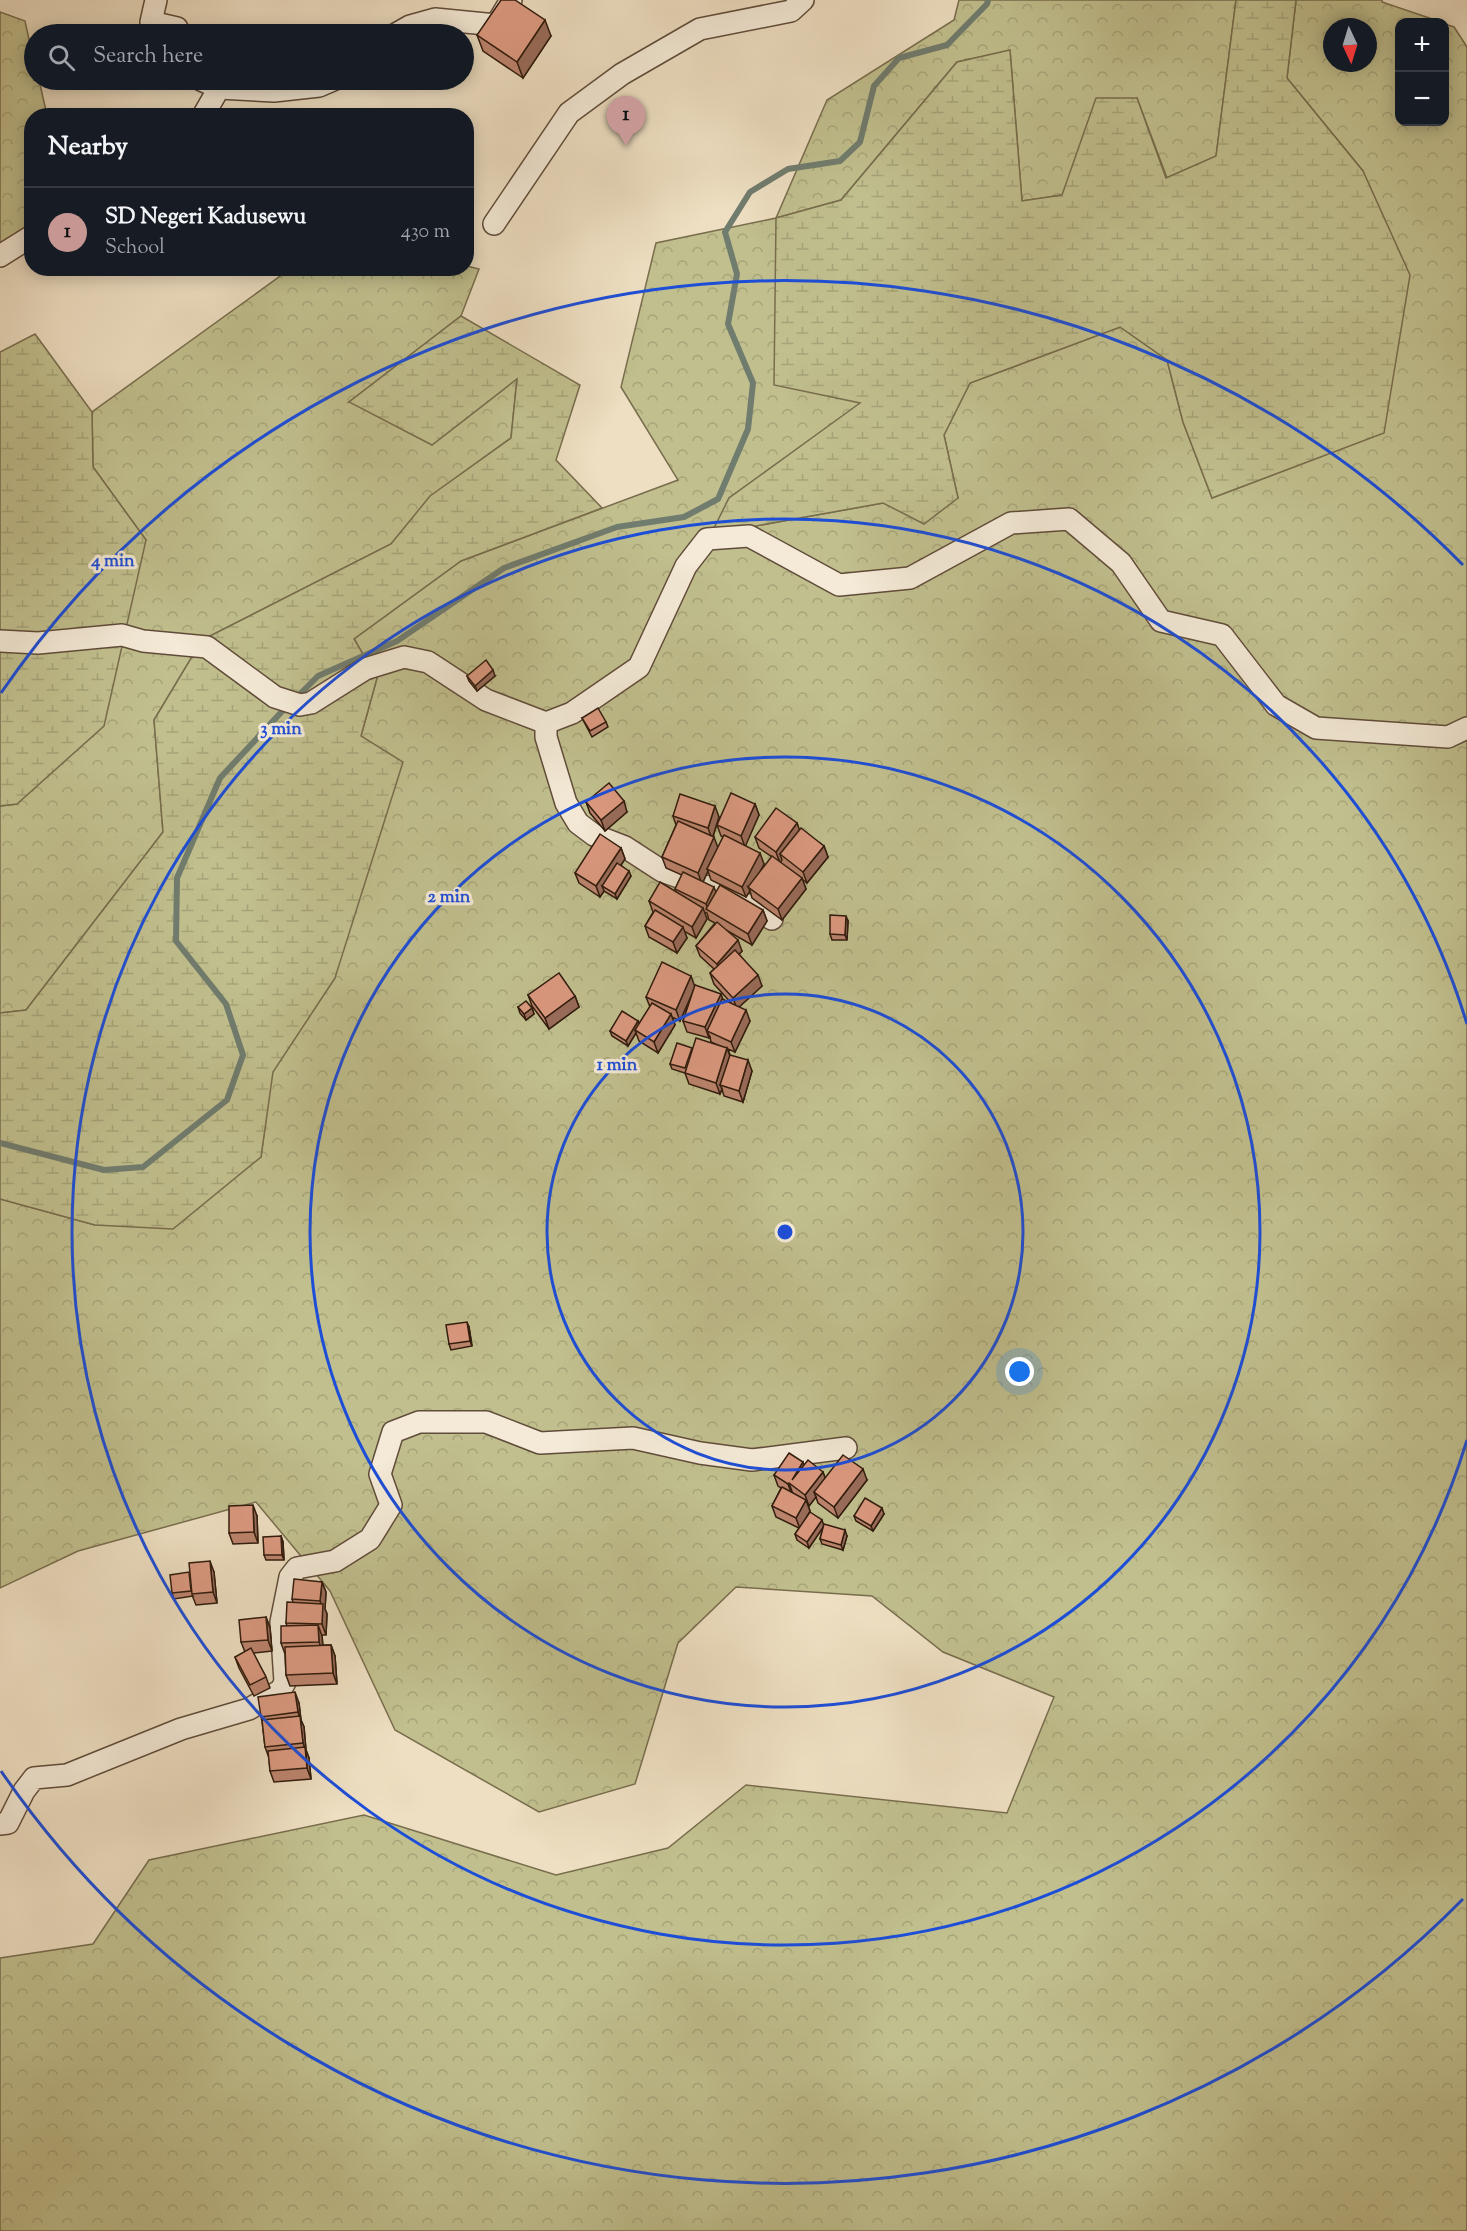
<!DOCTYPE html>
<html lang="en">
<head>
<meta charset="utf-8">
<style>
  body { margin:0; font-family:"Sorts Mill Goudy",serif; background:#20242c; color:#f1f3f6 }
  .controls { position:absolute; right:18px; top:18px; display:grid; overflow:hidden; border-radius:12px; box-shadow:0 3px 15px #0003 }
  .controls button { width:54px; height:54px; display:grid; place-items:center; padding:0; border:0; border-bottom:2px solid #363941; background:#171b24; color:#f1f3f6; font:30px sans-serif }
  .compass { position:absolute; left:1323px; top:18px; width:54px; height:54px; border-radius:50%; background:#171b24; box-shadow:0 3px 15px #0003; rotate:176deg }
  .you { position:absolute; left:1020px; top:1372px; width:21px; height:21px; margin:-15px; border:4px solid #fff; border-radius:50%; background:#1a73e8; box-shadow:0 0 0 9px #1a73e833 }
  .badge { display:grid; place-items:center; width:39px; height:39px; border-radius:50%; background:#c59692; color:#111; font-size:20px; font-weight:700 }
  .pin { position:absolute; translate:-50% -50px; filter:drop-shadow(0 2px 3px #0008) }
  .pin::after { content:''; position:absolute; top:32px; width:21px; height:18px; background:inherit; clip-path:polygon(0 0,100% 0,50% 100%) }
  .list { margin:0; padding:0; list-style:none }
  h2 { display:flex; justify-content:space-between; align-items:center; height:78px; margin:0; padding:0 24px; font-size:26px }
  h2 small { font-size:20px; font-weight:400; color:#9ea1a6 }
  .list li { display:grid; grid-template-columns:39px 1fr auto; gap:18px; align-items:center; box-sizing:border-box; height:90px; padding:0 24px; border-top:2px solid #363941 }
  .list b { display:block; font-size:22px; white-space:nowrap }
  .list p { margin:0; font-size:20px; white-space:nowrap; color:#9ea1a6 }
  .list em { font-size:20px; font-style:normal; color:#9ea1a6 }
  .icon { flex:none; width:33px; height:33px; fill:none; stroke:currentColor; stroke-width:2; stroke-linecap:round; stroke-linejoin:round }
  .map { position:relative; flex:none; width:1467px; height:2231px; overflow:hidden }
  .search { position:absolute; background:#171b24; box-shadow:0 3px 15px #0003; left:24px; top:24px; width:450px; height:66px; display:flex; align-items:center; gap:15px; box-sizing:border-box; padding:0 21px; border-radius:33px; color:#9ea1a6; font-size:22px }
  .panel { position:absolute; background:#171b24; box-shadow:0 3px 15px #0003; left:24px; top:108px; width:450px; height:168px; border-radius:24px }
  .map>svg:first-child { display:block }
</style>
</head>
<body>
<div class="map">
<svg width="1467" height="2231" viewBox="0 0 1467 2231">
  <defs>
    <pattern id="forest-crowns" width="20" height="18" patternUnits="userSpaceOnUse" patternTransform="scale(1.5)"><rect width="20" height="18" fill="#c1bf8e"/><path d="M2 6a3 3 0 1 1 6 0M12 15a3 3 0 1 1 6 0" fill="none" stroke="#a6a479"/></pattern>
    <pattern id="wetland-marsh" width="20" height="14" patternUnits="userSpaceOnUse" patternTransform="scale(1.5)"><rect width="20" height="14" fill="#c1bf8e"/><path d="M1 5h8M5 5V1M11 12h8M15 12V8" fill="none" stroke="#a6a479"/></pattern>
  </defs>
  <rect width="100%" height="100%" fill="#eedfc2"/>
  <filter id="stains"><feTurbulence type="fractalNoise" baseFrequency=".00333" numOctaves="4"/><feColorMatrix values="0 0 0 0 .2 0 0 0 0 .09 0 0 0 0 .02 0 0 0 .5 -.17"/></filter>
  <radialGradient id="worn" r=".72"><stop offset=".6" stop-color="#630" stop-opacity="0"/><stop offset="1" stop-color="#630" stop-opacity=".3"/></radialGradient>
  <g fill="url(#forest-crowns)" stroke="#786d4d" stroke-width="1.5" fill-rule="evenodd">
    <path d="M 959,0 L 1236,0 L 1216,157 L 1167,178 L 1137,98 L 1062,195 L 1022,201 L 1010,51 L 957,62 L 841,200 L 776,218 L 861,403 L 729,498 L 712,534 L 883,503 L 958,498 L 944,435 L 970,383 L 1120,327 L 1167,360 L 1183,422 L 1212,498 L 1384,432 L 1363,171 L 1287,78 L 1296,0 L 1382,0 L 1382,2 L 1441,22 L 1400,22 L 1400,122 L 1444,122 L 1445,24 L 1454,27 L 1467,47 L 1467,2231 L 0,2231 L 0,1958 L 93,1944 L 149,1860 L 364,1815 L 556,1875 L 668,1848 L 746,1785 L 1007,1813 L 1054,1697 L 943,1652 L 872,1596 L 736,1587 L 678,1643 L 635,1784 L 539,1812 L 395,1730 L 330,1591 L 256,1502 L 78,1551 L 0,1588 L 0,1199 L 95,1225 L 261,1157 L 272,1072 L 335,978 L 361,736 L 377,678 L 354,639 L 461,561 L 678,480 L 621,387 L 656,243 L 776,218 L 827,100 L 954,20 ZM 1332,27 L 1368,27 L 1368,63 L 1332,63 Z"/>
    <path d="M 0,12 L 25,21 L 34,62 L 34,80 L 39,80 L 47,115 L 32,116 L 31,228 L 0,251 Z"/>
    <path d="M 467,266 L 479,269 L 461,316 L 349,402 L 517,378 L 511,438 L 431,496 L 391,544 L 202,640 L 154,720 L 163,832 L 26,1010 L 0,1013 L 0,806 L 17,804 L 146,540 L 93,467 L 92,412 L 290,269 L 466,268 Z"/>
  </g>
  <g fill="url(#wetland-marsh)" stroke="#786d4d" stroke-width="1.5">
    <path d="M 1236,0 L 1296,0 L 1287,78 L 1363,171 L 1410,275 L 1384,433 L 1212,498 L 1183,422 L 1167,360 L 1120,327 L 970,383 L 944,435 L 958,498 L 924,524 L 883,503 L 711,534 L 729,498 L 860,403 L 774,385 L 776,218 L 841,200 L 957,62 L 1010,50 L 1022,201 L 1062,195 L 1096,98 L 1137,98 L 1166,178 L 1216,156 Z"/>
    <path d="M 461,316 L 580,385 L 556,460 L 602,508 L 461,561 L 354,639 L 377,678 L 361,736 L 403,762 L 335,978 L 273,1072 L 261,1157 L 173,1229 L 95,1225 L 0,1199 L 0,1013 L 26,1010 L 163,832 L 154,720 L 202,640 L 391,544 L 430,496 L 511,438 L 517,379 L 432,445 L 349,402 Z"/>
    <path d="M 35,334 L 92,412 L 93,467 L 146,540 L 104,726 L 17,804 L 0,806 L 0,352 Z"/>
  </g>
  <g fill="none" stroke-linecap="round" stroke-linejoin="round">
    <g stroke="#707c6e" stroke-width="6">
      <path d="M 296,698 L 318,676 L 397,641 L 504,568 L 617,527 L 684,517 L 718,499 L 748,429 L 753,383 L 728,324 L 737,274 L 725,232 L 750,192 L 788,169 L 840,161 L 860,142 L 874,86 L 899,58 L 947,45 L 987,4 L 988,0"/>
      <path d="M 0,1143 L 104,1170 L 143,1167 L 227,1100 L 243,1055 L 226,1004 L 176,941 L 177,878 L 220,778 L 288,705"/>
    </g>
    <g stroke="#604c3a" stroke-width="24">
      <g id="minor">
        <path d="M 156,0 L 151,22 L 177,28 L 176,34"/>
        <path d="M 396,34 L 410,26 L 435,19 L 496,25 L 511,0"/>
        <path d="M 201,80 L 219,88 L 274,91 L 319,86 L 333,80"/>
        <path d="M 203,116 L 219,88"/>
        <path d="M 494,224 L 569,113 L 622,74 L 700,29 L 791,11 L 803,0"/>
        <path d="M 0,256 L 32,236"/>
        <path d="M 0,641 L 38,643 L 122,635 L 143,641 L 207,647 L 275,697 L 300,705 L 311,703 L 365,669 L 404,657 L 428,662 L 486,700 L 546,723 L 546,737 L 566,803 L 578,823 L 594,835 L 625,847 L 662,871 L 727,894 L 772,919"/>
        <path d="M 546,723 L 572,713 L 639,667 L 686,566 L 707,539 L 749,536 L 839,585 L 910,578 L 1011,523 L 1069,519 L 1121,563 L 1161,621 L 1222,635 L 1276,705 L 1316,728 L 1448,737 L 1467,728"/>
        <path d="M 0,1824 L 8,1823 L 24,1791 L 34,1778 L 67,1775 L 181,1729 L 249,1709 L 281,1690 L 285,1682 L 281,1622 L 290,1577 L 297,1568 L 335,1561 L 370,1539 L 391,1505 L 380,1474 L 393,1432 L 419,1422 L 486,1422 L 540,1443 L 633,1438 L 700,1453 L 752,1460 L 846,1448"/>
      </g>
    </g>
    <use href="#minor" stroke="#f4ead7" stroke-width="21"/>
  </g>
  <g fill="#bc846e" stroke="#301b0c" stroke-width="1.5">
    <path d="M 477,35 L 551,36 L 523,78 L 483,51 Z"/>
    <path d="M 467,676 L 495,676 L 477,691 L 469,681 Z"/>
    <path d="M 582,718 L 606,722 L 608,727 L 592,737 Z"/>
    <path d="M 586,802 L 627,812 L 605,831 L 590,813 Z"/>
    <path d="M 755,804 L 759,815 L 745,845 L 764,864 L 758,875 L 772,857 L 759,848 L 755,837 L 797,823 L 799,830 L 824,846 L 828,857 L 807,883 L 802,879 L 806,889 L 782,920 L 752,898 L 750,891 L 746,897 L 711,880 L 708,871 L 703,882 L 716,893 L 763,910 L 767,921 L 752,945 L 726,930 L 742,951 L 739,954 L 762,986 L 739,1007 L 750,1021 L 735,1052 L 728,1049 L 730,1055 L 752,1071 L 743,1102 L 724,1096 L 722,1089 L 720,1094 L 689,1084 L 685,1073 L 672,1069 L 670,1064 L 692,1049 L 720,1046 L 711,1042 L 710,1037 L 709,1038 L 687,1032 L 683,1021 L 692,994 L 680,1021 L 672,1017 L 675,1025 L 658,1053 L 639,1041 L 636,1033 L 628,1046 L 612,1036 L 610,1031 L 638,1021 L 639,1024 L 650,1007 L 646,997 L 695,985 L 732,1004 L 714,984 L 710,973 L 714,969 L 700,956 L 696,946 L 715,923 L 709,920 L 707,913 L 704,912 L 707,919 L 696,938 L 684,931 L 687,938 L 677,953 L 649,937 L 645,926 L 653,912 L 649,901 L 676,892 L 675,889 L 682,875 L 666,868 L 662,857 L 676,825 L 673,816 L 719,817 L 713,837 L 718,848 L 723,837 L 721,836 L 717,825 Z"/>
    <path d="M 621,848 L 625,859 L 621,865 L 631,876 L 617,899 L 604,891 L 600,897 L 579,883 L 575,873 Z"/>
    <path d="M 848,921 L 847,940 L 832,940 L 830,934 Z"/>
    <path d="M 528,995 L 575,996 L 579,1007 L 549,1029 L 532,1006 Z"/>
    <path d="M 518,1007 L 532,1008 L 534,1014 L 526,1020 L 520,1013 Z"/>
    <path d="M 469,1327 L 472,1346 L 451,1350 L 449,1344 Z"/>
    <path d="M 804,1465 L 823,1472 L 825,1478 L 867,1480 L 838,1518 L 818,1503 L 816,1497 L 809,1506 L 808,1506 L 810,1511 L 805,1519 L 824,1525 L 847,1536 L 843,1550 L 822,1544 L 820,1539 L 823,1527 L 809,1548 L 797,1540 L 795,1534 L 799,1528 L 776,1517 L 772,1506 L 781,1488 L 778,1486 L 774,1475 Z"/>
    <path d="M 884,1514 L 873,1531 L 856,1521 L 854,1516 Z"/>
    <path d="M 257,1516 L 258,1543 L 233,1544 L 229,1533 Z"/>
    <path d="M 281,1536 L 283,1542 L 284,1560 L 266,1560 L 264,1555 Z"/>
    <path d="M 214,1572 L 217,1603 L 196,1605 L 192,1595 L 193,1596 L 174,1599 L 172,1593 L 190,1577 Z"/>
    <path d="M 322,1582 L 326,1592 L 325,1609 L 327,1614 L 326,1635 L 322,1635 L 323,1645 L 331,1645 L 335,1656 L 337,1684 L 290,1686 L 286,1675 L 285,1654 L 281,1643 L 287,1626 L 286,1623 L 293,1602 L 292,1599 Z"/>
    <path d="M 266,1617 L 270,1628 L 272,1651 L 253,1653 L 266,1677 L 270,1688 L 254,1696 L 239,1668 L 235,1657 L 245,1652 L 241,1642 Z"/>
    <path d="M 299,1703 L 301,1720 L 304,1727 L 306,1750 L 309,1758 L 311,1779 L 274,1782 L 270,1771 L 269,1758 L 265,1747 L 262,1721 L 261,1717 Z"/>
  </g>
  <g fill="#996b5a" stroke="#301b0c" stroke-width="1.5">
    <path d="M 545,20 L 551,36 L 523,78 L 517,62 Z"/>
    <path d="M 493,670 L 495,676 L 477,691 L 475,686 Z"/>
    <path d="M 624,801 L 627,812 L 605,831 L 601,820 Z"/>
    <path d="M 755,804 L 759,815 L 745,847 L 741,836 Z"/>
    <path d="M 715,806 L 719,817 L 712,839 L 708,828 Z"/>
    <path d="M 797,823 L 801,834 L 780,854 L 782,860 L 780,863 L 776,852 Z"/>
    <path d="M 714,837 L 718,848 L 707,869 L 708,871 L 702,884 L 698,873 Z"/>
    <path d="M 824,846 L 828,857 L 807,883 L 803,872 Z"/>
    <path d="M 621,848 L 625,859 L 606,888 L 602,886 L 604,891 L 600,897 L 596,886 Z"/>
    <path d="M 760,853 L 764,864 L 751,889 L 748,887 L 750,891 L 746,897 L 742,887 Z"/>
    <path d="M 629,871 L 631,876 L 617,899 L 615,894 Z"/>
    <path d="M 802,878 L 806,889 L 782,920 L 778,909 Z"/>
    <path d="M 714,887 L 718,898 L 708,910 L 706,904 Z"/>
    <path d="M 703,908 L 707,919 L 696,938 L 692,927 Z"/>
    <path d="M 763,910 L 767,921 L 752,945 L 748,934 Z"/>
    <path d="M 846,916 L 848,921 L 847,940 L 845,935 Z"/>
    <path d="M 683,927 L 687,938 L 677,953 L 673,942 Z"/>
    <path d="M 738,940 L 742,951 L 721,975 L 717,964 Z"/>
    <path d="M 758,975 L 762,986 L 737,1009 L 733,998 Z"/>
    <path d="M 691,976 L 695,987 L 680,1021 L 676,1010 Z"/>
    <path d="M 721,994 L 725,1005 L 707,1031 L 710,1037 L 709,1038 L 705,1027 Z"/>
    <path d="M 575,996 L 579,1007 L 549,1029 L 545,1018 Z"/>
    <path d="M 532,1008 L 534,1014 L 526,1020 L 524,1014 Z"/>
    <path d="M 746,1010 L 750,1021 L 735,1052 L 731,1042 Z"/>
    <path d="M 671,1014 L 675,1025 L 658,1053 L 654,1042 Z"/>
    <path d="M 638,1021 L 640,1026 L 635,1030 L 636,1033 L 628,1046 L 626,1041 Z"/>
    <path d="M 727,1048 L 731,1059 L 720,1085 L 722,1089 L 720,1094 L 716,1083 Z"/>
    <path d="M 748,1060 L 752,1071 L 743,1102 L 739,1091 Z"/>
    <path d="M 467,1322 L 469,1327 L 472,1346 L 470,1341 Z"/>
    <path d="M 803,1462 L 807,1473 L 792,1480 Z"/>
    <path d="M 863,1469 L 867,1480 L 838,1518 L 834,1507 Z"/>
    <path d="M 823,1472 L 827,1483 L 814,1492 L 816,1497 L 809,1506 L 805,1495 Z"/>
    <path d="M 789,1483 L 793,1494 L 792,1495 L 788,1484 Z"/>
    <path d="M 806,1500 L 810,1511 L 800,1529 L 796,1518 Z"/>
    <path d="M 253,1505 L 257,1516 L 258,1543 L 254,1532 Z"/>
    <path d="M 882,1508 L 884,1514 L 873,1531 L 871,1526 Z"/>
    <path d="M 822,1520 L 824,1526 L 809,1548 L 807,1542 Z"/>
    <path d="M 845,1530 L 847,1536 L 843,1550 L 841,1545 Z"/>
    <path d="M 281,1536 L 283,1542 L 284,1560 L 282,1555 Z"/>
    <path d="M 210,1561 L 214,1572 L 217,1603 L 213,1592 Z"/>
    <path d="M 322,1582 L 326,1592 L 325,1609 L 327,1614 L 326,1635 L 322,1624 L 322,1607 L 320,1601 Z"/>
    <path d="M 266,1617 L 270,1628 L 272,1651 L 268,1640 Z"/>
    <path d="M 318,1625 L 322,1636 L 323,1653 L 319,1642 Z"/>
    <path d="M 331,1645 L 335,1656 L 337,1684 L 333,1673 Z"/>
    <path d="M 295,1692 L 299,1703 L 301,1720 L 304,1727 L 306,1750 L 309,1758 L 311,1779 L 307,1768 L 306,1752 L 303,1743 L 300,1719 L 298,1712 Z"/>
  </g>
  <g fill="#db9980" stroke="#301b0c" stroke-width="1.5">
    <path d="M 501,0 L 515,0 L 545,20 L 517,62 L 477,35 Z"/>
    <path d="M 486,660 L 493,670 L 475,686 L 467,676 Z"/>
    <path d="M 598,708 L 606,722 L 590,731 L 582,718 Z"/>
    <path d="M 609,783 L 624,801 L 601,820 L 586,802 Z"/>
    <path d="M 731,793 L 755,804 L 741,836 L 717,825 Z"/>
    <path d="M 680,794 L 715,806 L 708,828 L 673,816 Z"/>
    <path d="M 776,808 L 797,823 L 776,852 L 755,837 Z"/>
    <path d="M 678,821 L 714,837 L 698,873 L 662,857 Z"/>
    <path d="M 801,828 L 824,846 L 803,872 L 780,854 Z"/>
    <path d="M 600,834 L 621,848 L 596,886 L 575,873 Z"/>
    <path d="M 724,835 L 760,853 L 742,887 L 707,869 Z"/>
    <path d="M 772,856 L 802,878 L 778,909 L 748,887 Z"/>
    <path d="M 617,863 L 629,871 L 615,894 L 602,886 Z"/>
    <path d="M 683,872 L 714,887 L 706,904 L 675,889 Z"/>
    <path d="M 660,882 L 703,908 L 692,927 L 649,901 Z"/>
    <path d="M 720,885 L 763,910 L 748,934 L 706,909 Z"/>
    <path d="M 655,910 L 683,927 L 673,942 L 645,926 Z"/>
    <path d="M 830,915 L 846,916 L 845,935 L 830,934 Z"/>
    <path d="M 717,922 L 738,940 L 717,964 L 696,946 Z"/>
    <path d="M 735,950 L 758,975 L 733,998 L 710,973 Z"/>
    <path d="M 662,962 L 691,976 L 676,1010 L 646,997 Z"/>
    <path d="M 559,973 L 575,996 L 545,1018 L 528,995 Z"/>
    <path d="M 695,985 L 721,994 L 705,1027 L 683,1021 Z"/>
    <path d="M 722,999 L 746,1010 L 731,1042 L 707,1031 Z"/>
    <path d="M 526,1001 L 532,1008 L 524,1014 L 518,1007 Z"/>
    <path d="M 652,1003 L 671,1014 L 654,1042 L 635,1030 Z"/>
    <path d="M 622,1011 L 638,1021 L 626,1041 L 610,1031 Z"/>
    <path d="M 696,1038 L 727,1048 L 716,1083 L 685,1073 Z"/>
    <path d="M 677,1043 L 692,1048 L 685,1068 L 670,1064 Z"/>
    <path d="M 730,1055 L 748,1060 L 739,1091 L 720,1085 Z"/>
    <path d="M 467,1322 L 470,1341 L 449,1344 L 446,1325 Z"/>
    <path d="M 789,1453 L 803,1462 L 792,1480 L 808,1460 L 823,1472 L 805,1495 L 789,1483 L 788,1484 L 774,1475 Z"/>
    <path d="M 843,1455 L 863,1469 L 834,1507 L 814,1492 Z"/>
    <path d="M 782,1487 L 806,1500 L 796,1518 L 772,1506 Z"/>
    <path d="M 865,1498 L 882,1508 L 871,1526 L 854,1516 Z"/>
    <path d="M 253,1505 L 254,1532 L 229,1533 L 229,1506 Z"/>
    <path d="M 810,1512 L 822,1520 L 807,1542 L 795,1534 Z"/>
    <path d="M 824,1524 L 845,1530 L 841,1545 L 820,1539 Z"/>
    <path d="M 281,1536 L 282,1555 L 264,1555 L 263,1537 Z"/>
    <path d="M 210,1561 L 213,1592 L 192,1594 L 189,1563 Z"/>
    <path d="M 189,1572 L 191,1591 L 172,1593 L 170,1575 Z"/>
    <path d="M 294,1579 L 322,1582 L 320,1601 L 292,1599 Z"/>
    <path d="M 287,1602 L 323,1604 L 322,1624 L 286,1623 Z"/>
    <path d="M 266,1617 L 268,1640 L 241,1642 L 239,1620 Z"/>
    <path d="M 318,1625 L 319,1642 L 281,1643 L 281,1626 Z"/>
    <path d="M 331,1645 L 333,1673 L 286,1675 L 285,1647 Z"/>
    <path d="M 251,1648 L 266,1677 L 250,1685 L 235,1657 Z"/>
    <path d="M 295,1692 L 298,1712 L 261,1717 L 258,1697 Z"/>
    <path d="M 300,1716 L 303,1743 L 265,1747 L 262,1720 Z"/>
    <path d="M 305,1747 L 307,1768 L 270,1771 L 268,1751 Z"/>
  </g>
  <g fill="none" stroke="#1d4ed8" stroke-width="3">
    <circle cx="785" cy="1232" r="238"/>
    <circle cx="785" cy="1232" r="475"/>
    <path d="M1467 1440A713 713 0 1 1 1467 1024"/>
    <path d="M1463 1899A951 951 0 0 1 1 1771M1 693A951 951 0 0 1 1463 565"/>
  </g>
  <circle cx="785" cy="1232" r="9" fill="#1d4ed8" stroke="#f4ead7" stroke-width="3"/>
  <g font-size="18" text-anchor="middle" font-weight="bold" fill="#1d4ed8" stroke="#f4ead7" stroke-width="6" stroke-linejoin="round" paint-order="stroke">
    <text x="113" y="566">4 min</text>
    <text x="281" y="734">3 min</text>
    <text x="449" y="902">2 min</text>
    <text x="617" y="1070">1 min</text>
  </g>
  <rect width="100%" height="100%" filter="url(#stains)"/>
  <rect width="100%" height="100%" fill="url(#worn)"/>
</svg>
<div class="controls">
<button>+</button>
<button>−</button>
</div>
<svg class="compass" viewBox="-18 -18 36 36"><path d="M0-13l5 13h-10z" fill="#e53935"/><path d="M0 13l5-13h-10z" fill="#9ea1a6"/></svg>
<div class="you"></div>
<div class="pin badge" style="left:626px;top:146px">1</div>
<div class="search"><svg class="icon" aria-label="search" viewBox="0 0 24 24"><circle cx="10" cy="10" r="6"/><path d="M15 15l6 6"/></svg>Search here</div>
<section class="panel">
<h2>Nearby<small></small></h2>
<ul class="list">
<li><span class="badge">1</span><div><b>SD Negeri Kadusewu</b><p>School</p></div><em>430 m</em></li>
</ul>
</section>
</div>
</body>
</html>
